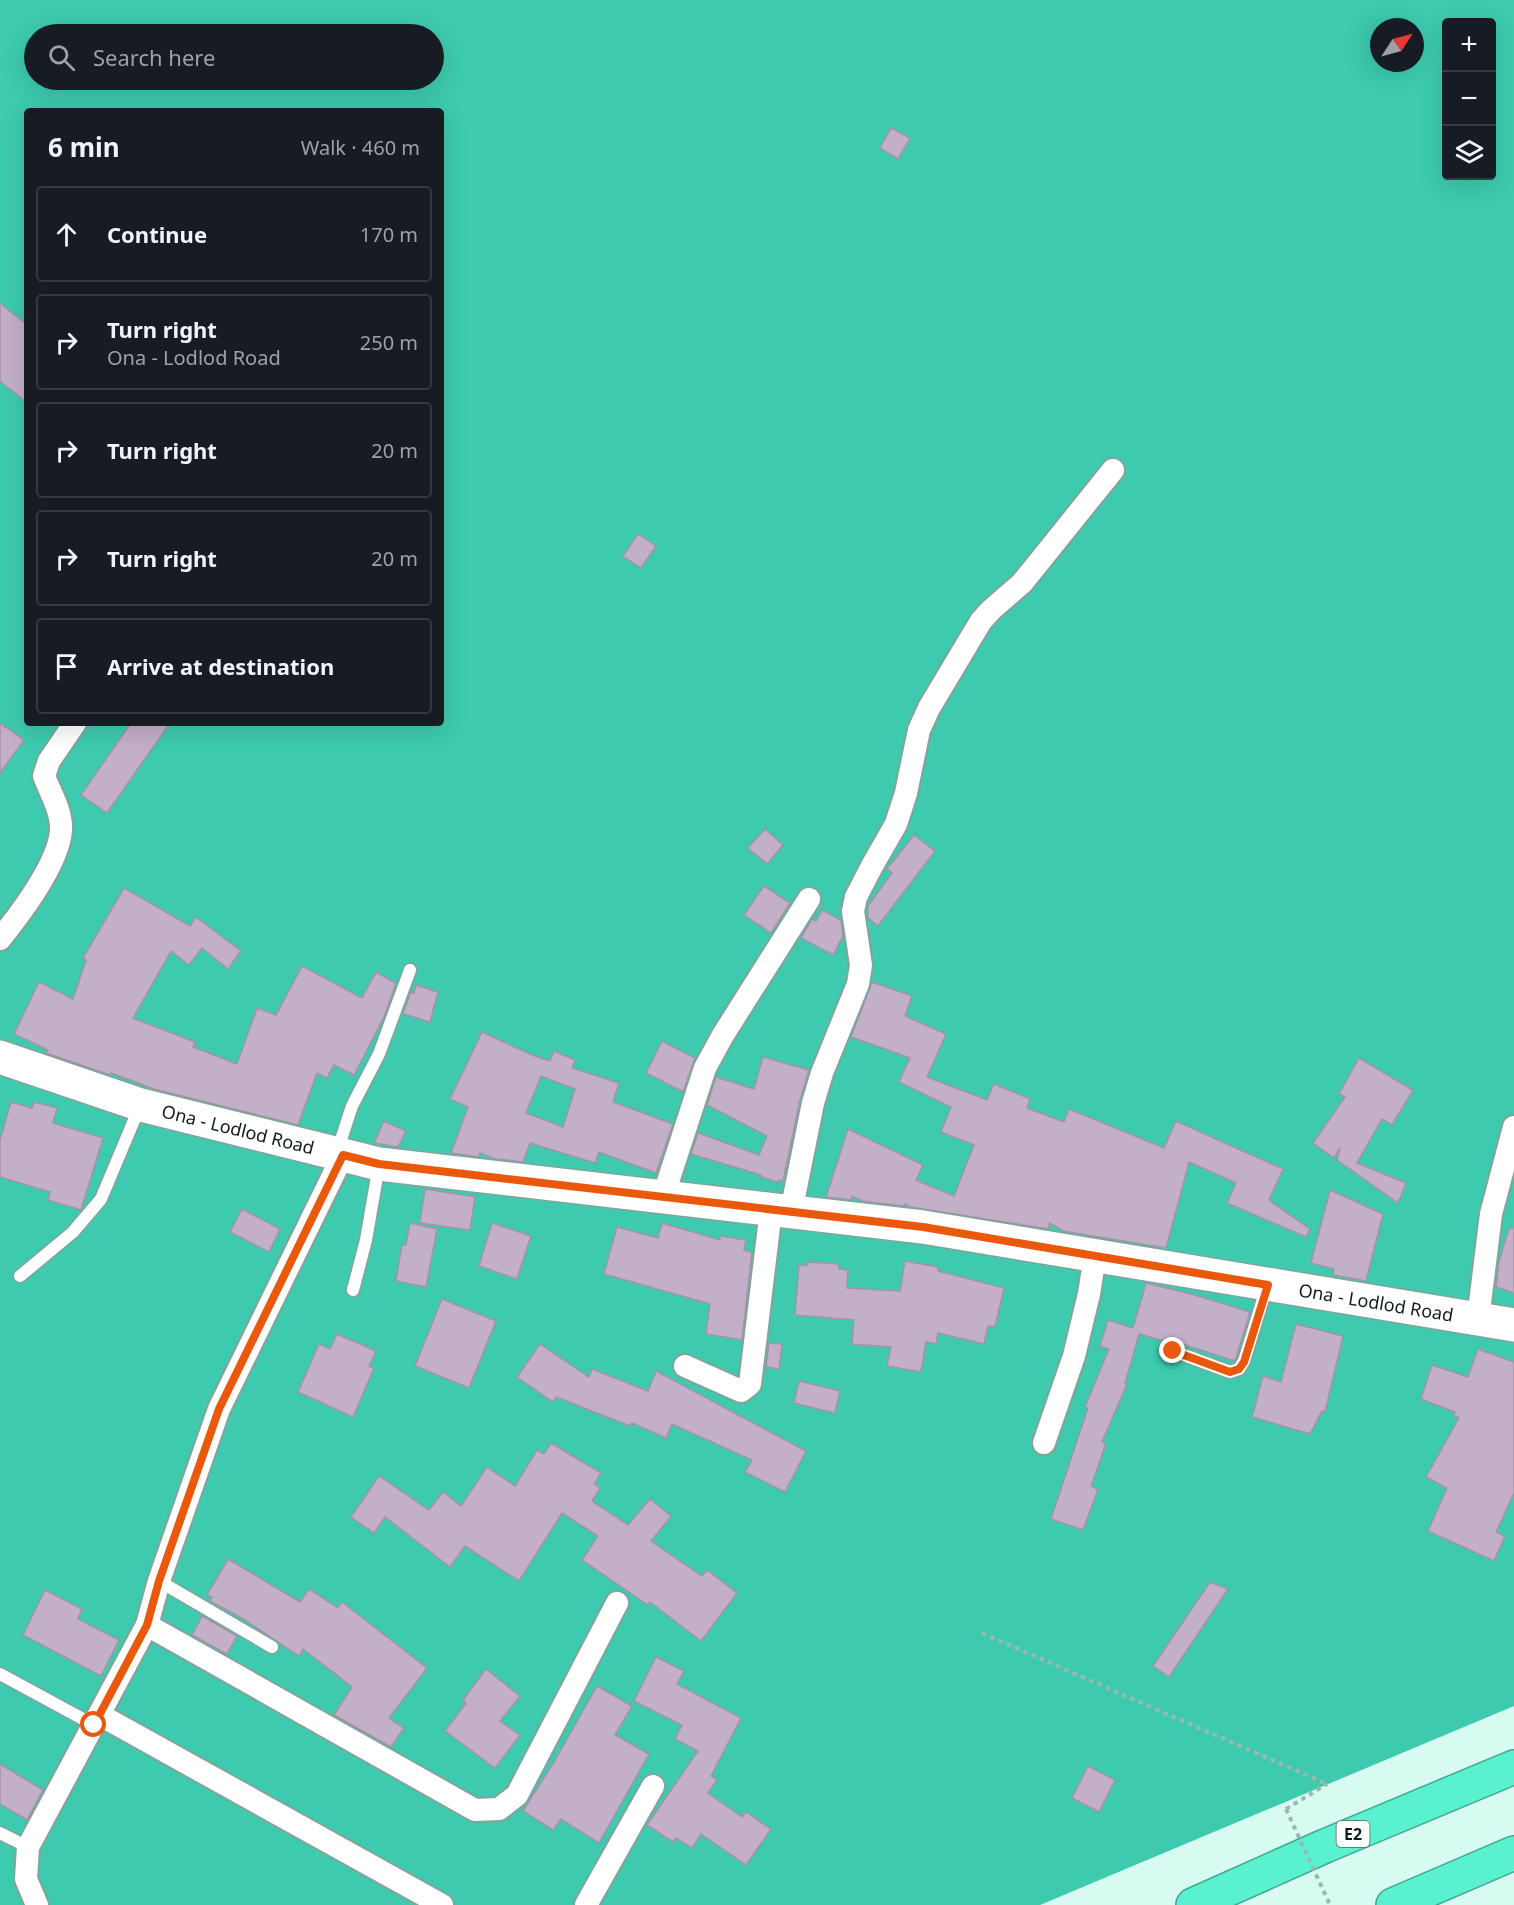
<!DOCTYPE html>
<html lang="en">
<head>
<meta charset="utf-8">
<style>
  body { margin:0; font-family:"Noto Sans",sans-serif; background:#242831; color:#f1f3f6 }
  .controls { position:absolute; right:18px; top:18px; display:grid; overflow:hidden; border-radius:6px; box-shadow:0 6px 24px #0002 }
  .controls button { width:54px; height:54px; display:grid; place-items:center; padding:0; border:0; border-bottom:2px solid #363941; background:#171b24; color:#f1f3f6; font:30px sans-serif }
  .compass { position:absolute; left:1370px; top:18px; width:54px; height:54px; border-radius:50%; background:#171b24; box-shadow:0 6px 24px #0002; rotate:54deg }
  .stop { position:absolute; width:18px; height:18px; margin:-14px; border:4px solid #ea580c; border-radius:50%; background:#fff }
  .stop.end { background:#ea580c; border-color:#fff; box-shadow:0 2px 6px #0008 }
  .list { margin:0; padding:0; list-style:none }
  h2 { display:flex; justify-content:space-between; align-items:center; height:78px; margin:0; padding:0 24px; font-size:26px }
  h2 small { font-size:20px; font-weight:400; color:#9ea1a6 }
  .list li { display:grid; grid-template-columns:39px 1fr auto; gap:18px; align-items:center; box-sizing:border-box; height:96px; margin:0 12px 12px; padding:0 12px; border:2px solid #363941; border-radius:6px }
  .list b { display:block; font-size:22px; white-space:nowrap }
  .list p { margin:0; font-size:20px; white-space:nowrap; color:#9ea1a6 }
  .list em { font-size:20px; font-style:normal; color:#9ea1a6 }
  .icon { flex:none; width:33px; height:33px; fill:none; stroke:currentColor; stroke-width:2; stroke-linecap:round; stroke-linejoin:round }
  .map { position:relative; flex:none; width:1514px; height:1905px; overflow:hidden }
  .search { position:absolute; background:#171b24; box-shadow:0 6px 24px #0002; left:24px; top:24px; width:420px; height:66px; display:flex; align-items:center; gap:15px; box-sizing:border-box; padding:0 21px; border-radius:33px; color:#9ea1a6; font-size:22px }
  .panel { position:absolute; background:#171b24; box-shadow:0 6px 24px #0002; left:24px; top:108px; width:420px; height:618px; border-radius:6px }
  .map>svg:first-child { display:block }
</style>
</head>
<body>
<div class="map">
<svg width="1514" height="1905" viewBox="0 0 1514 1905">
  <rect width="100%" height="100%" fill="#d7fbf1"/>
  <path fill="#3dcaae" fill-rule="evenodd" d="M 0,0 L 1514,0 L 1514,1706 L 1040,1905 L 0,1905 ZM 1446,22 L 1492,22 L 1492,176 L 1446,176 ZM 1379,27 L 1415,27 L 1415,63 L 1379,63 ZM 34,34 L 434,34 L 434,80 L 34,80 ZM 27,111 L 441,111 L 441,723 L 27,723 Z"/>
  <g fill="#c3afc7" stroke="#a692a9" stroke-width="1.5" fill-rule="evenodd">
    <path d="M 891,128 L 910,138 L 898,159 L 880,148 Z"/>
    <path d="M 0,303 L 27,325 L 27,403 L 0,381 Z"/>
    <path d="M 638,534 L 656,546 L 641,568 L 623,556 Z"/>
    <path d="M 0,723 L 24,740 L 0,773 Z"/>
    <path d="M 131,723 L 170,723 L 107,813 L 81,795 Z"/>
    <path d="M 765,829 L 783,845 L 767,864 L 748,848 Z"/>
    <path d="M 914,835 L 935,851 L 878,926 L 868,918 L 868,906 L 892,873 L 887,869 Z"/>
    <path d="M 764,886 L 790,903 L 771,933 L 744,915 Z"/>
    <path d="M 124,888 L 190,926 L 196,917 L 241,951 L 228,969 L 202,948 L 189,965 L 171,951 L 133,1018 L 195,1042 L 193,1047 L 237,1064 L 257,1008 L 276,1015 L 302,966 L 362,998 L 376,972 L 396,983 L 384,1017 L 354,1075 L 334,1065 L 327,1078 L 317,1073 L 298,1125 L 154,1089 L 111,1073 L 110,1075 L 46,1053 L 48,1050 L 14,1034 L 39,982 L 73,999 L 86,960 L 83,958 Z"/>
    <path d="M 822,910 L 841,920 L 843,936 L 833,955 L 801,938 L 812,919 L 816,921 Z"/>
    <path d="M 872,982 L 912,996 L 905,1016 L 946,1034 L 927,1077 L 987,1100 L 994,1084 L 1030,1099 L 1027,1108 L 1064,1122 L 1069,1109 L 1164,1148 L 1176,1121 L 1283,1169 L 1269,1200 L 1310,1229 L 1306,1237 L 1227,1203 L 1236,1183 L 1189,1162 L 1166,1248 L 1063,1231 L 1050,1223 L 1048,1229 L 911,1207 L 905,1204 L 904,1206 L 862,1201 L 852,1196 L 851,1200 L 826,1197 L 848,1129 L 923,1165 L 916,1180 L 954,1196 L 974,1145 L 941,1132 L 951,1107 L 899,1082 L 910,1058 L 851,1037 Z"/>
    <path d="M 416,985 L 438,992 L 430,1022 L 403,1014 L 411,992 L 414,993 Z"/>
    <path d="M 482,1032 L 532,1055 L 550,1061 L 554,1051 L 575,1060 L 572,1068 L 619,1083 L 613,1102 L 673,1124 L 656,1173 L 599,1152 L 595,1163 L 530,1143 L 523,1162 L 496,1159 L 480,1153 L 479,1157 L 451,1153 L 468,1107 L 450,1099 ZM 541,1076 L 575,1089 L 563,1127 L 526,1113 Z"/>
    <path d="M 662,1041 L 695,1058 L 683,1092 L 646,1073 Z"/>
    <path d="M 763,1057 L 809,1070 L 800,1100 L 783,1181 L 779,1180 L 778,1182 L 761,1177 L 761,1175 L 691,1154 L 698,1133 L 759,1155 L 767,1136 L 707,1105 L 716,1077 L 754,1089 Z"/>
    <path d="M 1359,1058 L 1413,1090 L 1392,1125 L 1382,1119 L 1357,1163 L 1406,1183 L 1398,1203 L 1337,1160 L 1340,1148 L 1334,1158 L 1313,1143 L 1345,1097 L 1339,1094 Z"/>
    <path d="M 11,1102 L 32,1108 L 34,1102 L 57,1108 L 53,1123 L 103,1138 L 81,1210 L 48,1200 L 50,1192 L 0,1177 L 0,1140 Z"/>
    <path d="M 384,1121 L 406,1131 L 398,1147 L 374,1143 Z"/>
    <path d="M 425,1189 L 475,1197 L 470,1230 L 420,1223 Z"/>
    <path d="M 1330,1190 L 1383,1214 L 1366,1281 L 1333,1275 L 1334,1269 L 1311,1263 Z"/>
    <path d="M 242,1209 L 280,1229 L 269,1252 L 230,1232 Z"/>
    <path d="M 410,1223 L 437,1229 L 426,1287 L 396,1281 L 402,1245 L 406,1245 Z"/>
    <path d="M 492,1223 L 531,1236 L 517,1279 L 479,1266 Z"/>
    <path d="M 662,1223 L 720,1240 L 720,1236 L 746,1240 L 744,1250 L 752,1252 L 742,1340 L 706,1334 L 710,1304 L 604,1274 L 617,1227 L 658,1238 Z"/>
    <path d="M 1509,1228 L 1514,1229 L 1514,1293 L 1496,1287 L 1499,1262 Z"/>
    <path d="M 905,1261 L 938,1267 L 938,1271 L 1004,1288 L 995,1327 L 988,1326 L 984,1344 L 938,1333 L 936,1344 L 926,1342 L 921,1372 L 887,1366 L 891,1347 L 852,1344 L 854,1320 L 795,1315 L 799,1265 L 807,1266 L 807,1262 L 839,1264 L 839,1269 L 848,1270 L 847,1288 L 900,1291 Z"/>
    <path d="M 1146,1283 L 1195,1295 L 1250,1312 L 1235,1361 L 1179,1343 L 1171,1343 L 1139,1334 L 1125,1383 L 1127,1384 L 1102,1442 L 1106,1443 L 1091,1486 L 1098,1489 L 1083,1530 L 1051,1519 L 1088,1408 L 1085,1407 L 1109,1349 L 1100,1346 L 1108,1320 L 1133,1328 Z"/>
    <path d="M 442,1299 L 496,1321 L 469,1388 L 415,1366 Z"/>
    <path d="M 1296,1324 L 1343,1336 L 1325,1412 L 1322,1411 L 1310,1434 L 1252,1417 L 1263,1376 L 1281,1382 Z"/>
    <path d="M 337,1334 L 376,1351 L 369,1366 L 374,1368 L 353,1417 L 298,1392 L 319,1344 L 330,1349 Z"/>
    <path d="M 769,1343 L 782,1344 L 779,1369 L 766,1367 Z"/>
    <path d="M 540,1344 L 589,1377 L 592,1369 L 648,1391 L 656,1371 L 806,1451 L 785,1492 L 745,1472 L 752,1460 L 672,1424 L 666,1438 L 632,1423 L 630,1426 L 556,1397 L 553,1402 L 517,1377 Z"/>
    <path d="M 1478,1349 L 1514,1362 L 1514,1493 L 1496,1532 L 1505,1536 L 1494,1561 L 1428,1531 L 1447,1488 L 1426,1477 L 1459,1418 L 1454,1416 L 1455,1412 L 1421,1399 L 1432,1365 L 1468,1377 Z"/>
    <path d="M 799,1381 L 840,1391 L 835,1413 L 794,1403 Z"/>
    <path d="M 551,1443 L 601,1473 L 594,1484 L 600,1488 L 592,1501 L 628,1525 L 650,1499 L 671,1516 L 651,1541 L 702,1576 L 707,1570 L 737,1593 L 701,1641 L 650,1602 L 648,1605 L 582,1560 L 598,1536 L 562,1513 L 519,1581 L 465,1546 L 450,1567 L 385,1517 L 374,1533 L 351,1517 L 379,1476 L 429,1510 L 443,1492 L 461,1506 L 487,1467 L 515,1486 L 537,1450 L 544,1454 Z"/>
    <path d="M 228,1559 L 300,1602 L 309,1589 L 338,1608 L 342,1602 L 427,1668 L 389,1718 L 404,1728 L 391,1747 L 334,1715 L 352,1687 L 303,1649 L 299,1656 L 245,1620 L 210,1601 L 212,1597 L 207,1595 Z"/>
    <path d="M 1210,1582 L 1228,1589 L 1169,1677 L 1153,1666 Z"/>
    <path d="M 45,1590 L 82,1609 L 78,1619 L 119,1640 L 101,1676 L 23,1635 Z"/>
    <path d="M 202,1616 L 237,1636 L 227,1654 L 192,1635 Z"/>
    <path d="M 656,1657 L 684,1671 L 677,1684 L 741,1718 L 711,1776 L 717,1780 L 708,1793 L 742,1817 L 746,1812 L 771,1829 L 746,1865 L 701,1834 L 692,1848 L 676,1838 L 673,1842 L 647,1825 L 698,1751 L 675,1739 L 682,1725 L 634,1701 Z"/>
    <path d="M 486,1669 L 520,1696 L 500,1721 L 520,1735 L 495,1768 L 445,1731 L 466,1703 L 463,1700 Z"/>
    <path d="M 597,1686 L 632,1706 L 615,1735 L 649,1754 L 599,1843 L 561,1819 L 553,1830 L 523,1811 L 554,1762 Z"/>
    <path d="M 0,1764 L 43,1790 L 27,1820 L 0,1804 Z"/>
    <path d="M 1088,1766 L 1115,1780 L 1099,1812 L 1072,1798 Z"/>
  </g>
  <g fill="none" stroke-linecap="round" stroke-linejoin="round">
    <g stroke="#82a49b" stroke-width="15">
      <g id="lane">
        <path d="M 337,1152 L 352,1106 L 379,1054 L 410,970"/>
        <path d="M 20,1276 L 73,1232 L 101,1199 L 140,1106"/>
        <path d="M 353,1290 L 366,1240 L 379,1165"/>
        <path d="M 1173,1351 L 1230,1372 L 1239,1369 L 1244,1361 L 1267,1286"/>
        <path d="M 159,1581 L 272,1647"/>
        <path d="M 0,1674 L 94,1725"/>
        <path d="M 0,1833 L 28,1847"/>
      </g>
    </g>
    <g stroke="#82a49b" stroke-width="26">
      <g id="street">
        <path d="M 0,939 C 21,913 63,858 61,825 C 60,808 50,792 44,776 L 49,761 L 75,723"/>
        <path d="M 663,1197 L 705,1068 L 723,1035 L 809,899"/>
        <path d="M 791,1212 L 813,1103 L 822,1073 L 858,984 L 861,965 L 853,911 L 856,897 L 872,866 L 896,824 L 906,793 L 919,730 L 929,708 L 981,621 L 991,610 L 1022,583 L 1113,470"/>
        <path d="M 1478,1319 L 1491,1214 L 1514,1127"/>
        <path d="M 685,1366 L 741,1391 L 750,1384 L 771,1210"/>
        <path d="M 1044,1443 L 1074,1356 L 1089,1294 L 1095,1256"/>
        <path d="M 147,1625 L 475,1810 L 499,1809 L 517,1795 L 617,1603"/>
        <path d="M 100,1715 L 442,1905"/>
        <path d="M 37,1905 L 26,1879 L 28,1847 L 147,1625 L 159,1581 L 219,1409 L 343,1155"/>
        <path d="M 586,1905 L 653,1786"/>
      </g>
    </g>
    <g stroke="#82a49b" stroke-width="36">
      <g id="secondary">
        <path id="s1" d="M 0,1057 L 141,1105 L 379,1164 L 923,1227 L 1514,1325"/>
      </g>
    </g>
    <g stroke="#40a791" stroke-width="36">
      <g id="highway">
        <path d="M 1193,1905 L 1325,1846 L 1514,1767"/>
        <path d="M 1393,1905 L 1514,1853"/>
      </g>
    </g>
    <g stroke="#9bb8b0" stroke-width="4" stroke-dasharray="4.5 4.5" stroke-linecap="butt">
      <path d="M 982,1633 L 1327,1784"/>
      <path d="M 1286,1809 L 1327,1784"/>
    </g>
    <use href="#lane" stroke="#fff" stroke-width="12"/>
    <use href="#street" stroke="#fff" stroke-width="22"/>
    <use href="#secondary" stroke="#fff" stroke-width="33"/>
    <use href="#highway" stroke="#5af1d1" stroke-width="33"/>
    <path stroke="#9bb8b0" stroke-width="4" stroke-dasharray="4.5 4.5" stroke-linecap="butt" d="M 1286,1809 L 1330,1905"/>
  </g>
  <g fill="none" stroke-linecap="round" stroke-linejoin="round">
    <path stroke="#ea580c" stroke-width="8" d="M 94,1725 L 147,1625 L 159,1581 L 219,1409 L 343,1155 L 379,1164 L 923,1227 L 1268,1285 L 1244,1362 L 1239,1369 L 1230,1372 L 1173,1351"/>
  </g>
  <g text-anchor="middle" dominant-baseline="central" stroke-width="4.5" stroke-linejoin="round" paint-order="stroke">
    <rect fill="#fff" stroke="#58615f" stroke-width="1.5" x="1336.5" y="1821" width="33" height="26" rx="4.5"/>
    <g font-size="16" font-weight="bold" fill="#101d1a">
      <text x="1353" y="1834">E2</text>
    </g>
    <g font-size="18" fill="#101d1a" stroke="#fff">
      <text stroke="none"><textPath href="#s1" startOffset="249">Ona - Lodlod Road</textPath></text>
      <text stroke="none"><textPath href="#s1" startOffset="1401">Ona - Lodlod Road</textPath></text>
    </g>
  </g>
</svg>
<div class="controls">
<button>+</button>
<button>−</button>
<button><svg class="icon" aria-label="layers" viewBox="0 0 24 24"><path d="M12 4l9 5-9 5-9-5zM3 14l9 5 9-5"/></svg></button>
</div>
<svg class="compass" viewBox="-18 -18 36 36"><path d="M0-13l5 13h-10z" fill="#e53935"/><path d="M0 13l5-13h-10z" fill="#9ea1a6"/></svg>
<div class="stop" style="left:94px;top:1725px"></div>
<div class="stop end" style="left:1173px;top:1351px"></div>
<div class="search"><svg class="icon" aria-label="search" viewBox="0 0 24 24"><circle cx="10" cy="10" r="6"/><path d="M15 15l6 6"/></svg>Search here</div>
<section class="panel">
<h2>6 min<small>Walk · 460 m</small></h2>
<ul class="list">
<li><svg class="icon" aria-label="ahead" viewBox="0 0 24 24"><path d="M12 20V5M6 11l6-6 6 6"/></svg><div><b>Continue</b></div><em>170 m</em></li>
<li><svg class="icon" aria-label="right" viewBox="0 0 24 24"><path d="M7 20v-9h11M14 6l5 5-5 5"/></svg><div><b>Turn right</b><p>Ona - Lodlod Road</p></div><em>250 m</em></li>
<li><svg class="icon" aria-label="right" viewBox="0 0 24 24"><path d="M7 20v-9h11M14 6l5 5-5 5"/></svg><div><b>Turn right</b></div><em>20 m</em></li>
<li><svg class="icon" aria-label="right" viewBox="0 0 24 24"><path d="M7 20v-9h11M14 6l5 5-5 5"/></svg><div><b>Turn right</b></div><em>20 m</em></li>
<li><svg class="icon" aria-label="arrive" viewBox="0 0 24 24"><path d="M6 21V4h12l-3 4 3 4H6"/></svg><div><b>Arrive at destination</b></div></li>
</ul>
</section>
</div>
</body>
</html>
